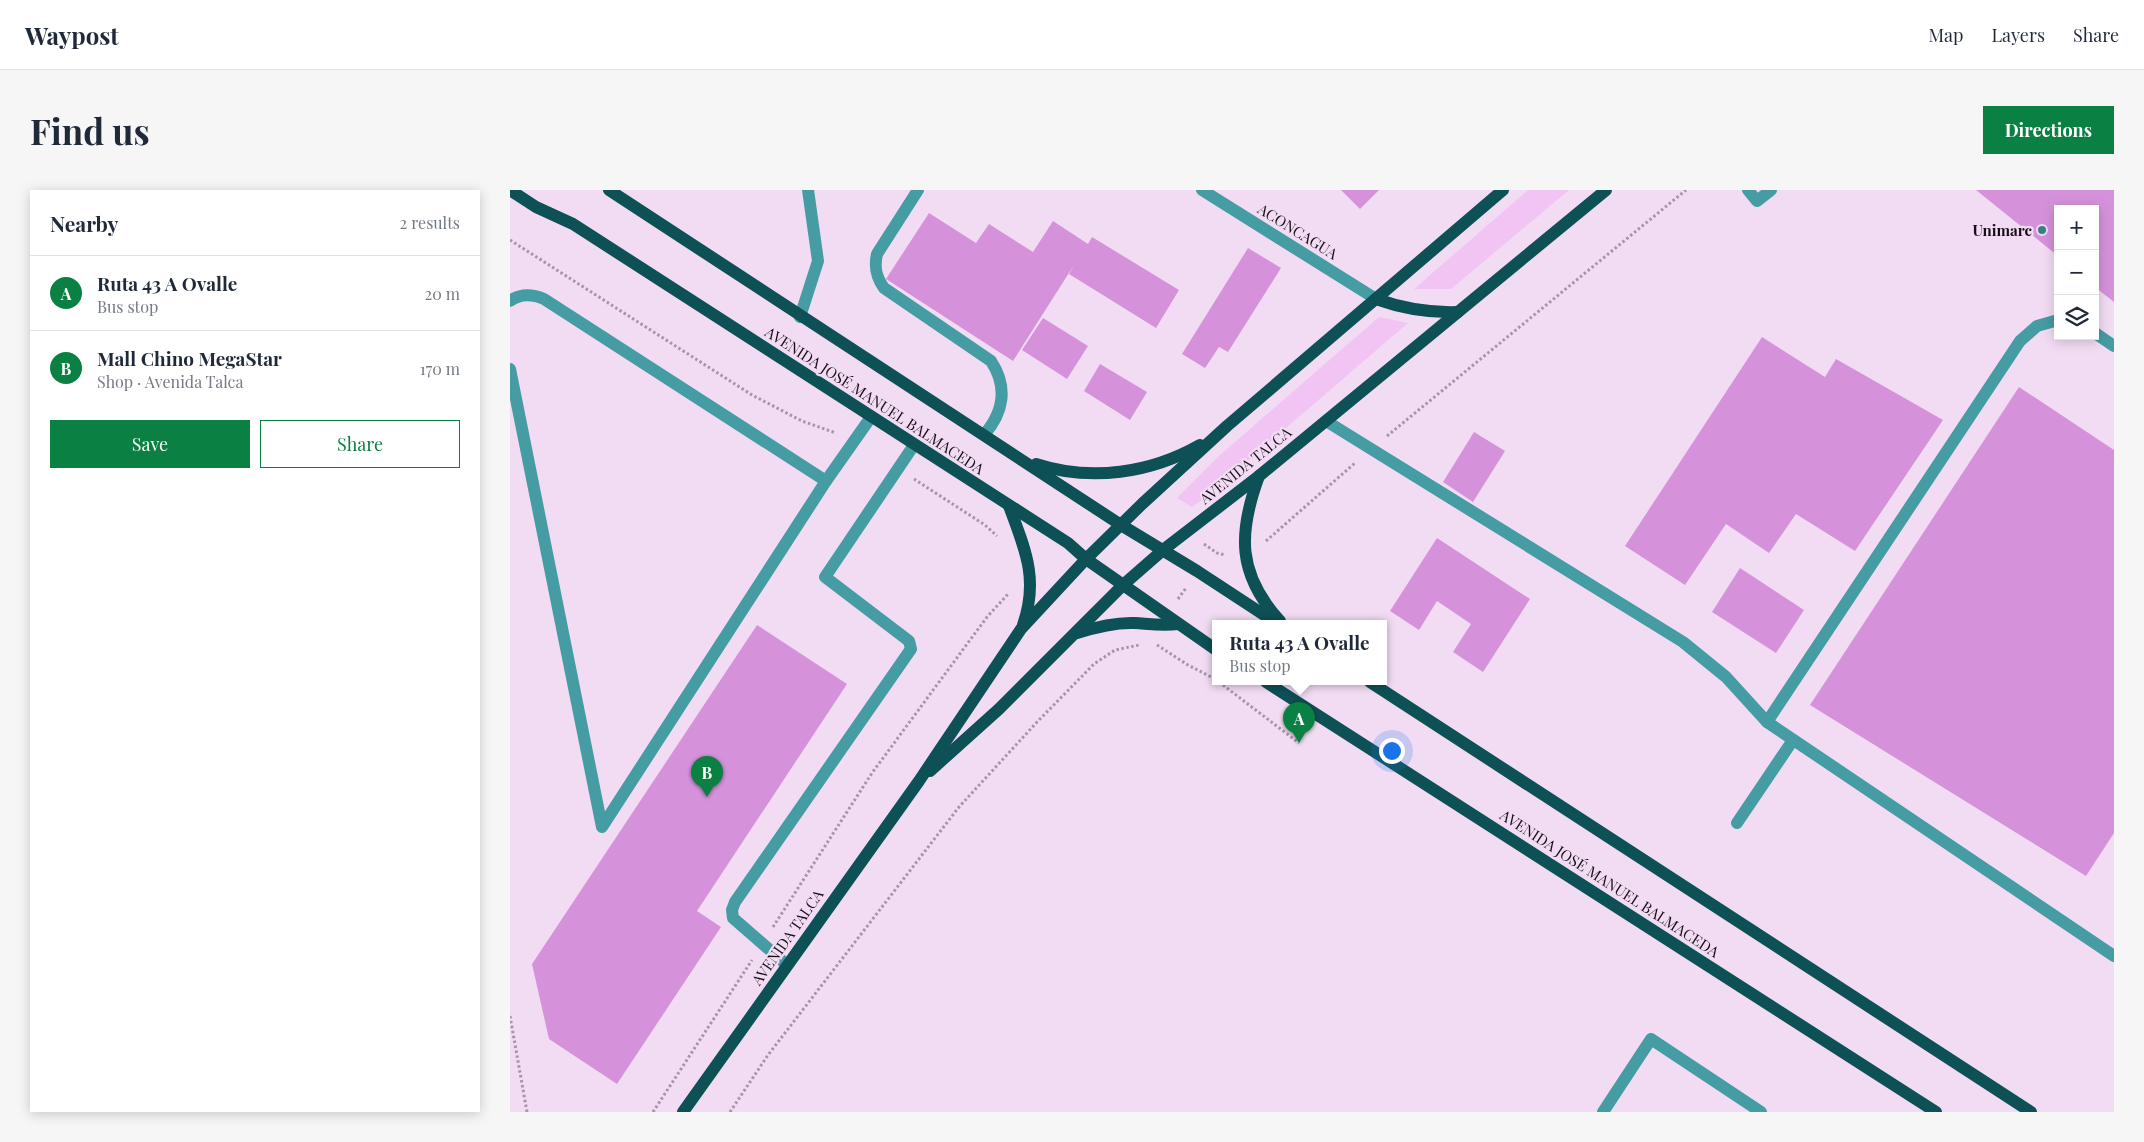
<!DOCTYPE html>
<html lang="en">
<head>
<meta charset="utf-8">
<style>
  body { margin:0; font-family:"Playfair Display",serif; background:#f6f6f7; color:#1f2937 }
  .controls { position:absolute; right:15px; top:15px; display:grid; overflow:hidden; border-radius:0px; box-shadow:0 2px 12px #0003 }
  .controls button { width:45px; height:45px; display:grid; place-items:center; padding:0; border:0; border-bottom:1px solid #e0e1e3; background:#fff; color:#1f2937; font:25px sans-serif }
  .you { position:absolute; left:881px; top:560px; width:18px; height:18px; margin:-12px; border:4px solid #fff; border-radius:50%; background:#1a73e8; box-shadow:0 0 0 8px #1a73e833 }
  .badge { display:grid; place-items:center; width:32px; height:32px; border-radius:50%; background:#0b8043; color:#fff; font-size:16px; font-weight:700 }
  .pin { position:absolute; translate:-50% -41px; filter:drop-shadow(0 1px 2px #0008) }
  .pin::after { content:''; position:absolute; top:26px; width:18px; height:15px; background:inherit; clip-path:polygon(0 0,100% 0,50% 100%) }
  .popup { position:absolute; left:702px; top:430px; width:175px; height:65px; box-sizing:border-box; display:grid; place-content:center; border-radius:0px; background:#fff; filter:drop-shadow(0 1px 4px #0005); font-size:16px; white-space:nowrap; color:#747a83 }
  .popup b { font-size:19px; color:#1f2937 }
  .popup::after { content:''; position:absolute; left:50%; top:100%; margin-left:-10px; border:10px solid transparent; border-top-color:#fff }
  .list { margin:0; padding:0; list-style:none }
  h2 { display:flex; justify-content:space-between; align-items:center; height:65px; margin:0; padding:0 20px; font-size:21px }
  h2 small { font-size:16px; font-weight:400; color:#747a83 }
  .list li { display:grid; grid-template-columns:32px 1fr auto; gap:15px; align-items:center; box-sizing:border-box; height:75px; padding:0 20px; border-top:1px solid #e0e1e3 }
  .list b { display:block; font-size:19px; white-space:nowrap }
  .list p { margin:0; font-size:16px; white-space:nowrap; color:#747a83 }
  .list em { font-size:16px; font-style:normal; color:#747a83 }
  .actions { display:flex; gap:10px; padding:15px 20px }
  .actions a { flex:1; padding:11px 0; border:1px solid #0b8043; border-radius:0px; text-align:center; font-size:18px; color:#0b8043 }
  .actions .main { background:#0b8043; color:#fff }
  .icon { flex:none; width:28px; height:28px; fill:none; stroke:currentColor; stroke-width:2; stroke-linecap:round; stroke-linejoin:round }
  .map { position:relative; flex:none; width:1604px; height:922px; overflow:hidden; border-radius:0px }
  header { display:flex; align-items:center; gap:30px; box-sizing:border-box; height:70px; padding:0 25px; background:#fff; border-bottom:1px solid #e0e1e3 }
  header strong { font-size:24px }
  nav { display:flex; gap:28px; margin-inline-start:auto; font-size:18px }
  .intro { display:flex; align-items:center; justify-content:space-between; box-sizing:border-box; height:120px; padding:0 30px }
  h1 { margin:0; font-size:35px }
  .button { padding:12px 22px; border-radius:0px; background:#0b8043; color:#fff; font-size:18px; font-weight:700 }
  main { display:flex; gap:30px; padding:0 30px }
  aside { flex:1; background:#fff; border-radius:0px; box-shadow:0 2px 12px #0003 }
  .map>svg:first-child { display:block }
</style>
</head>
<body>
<header>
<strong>Waypost</strong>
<nav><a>Map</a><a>Layers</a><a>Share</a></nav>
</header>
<div class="intro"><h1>Find us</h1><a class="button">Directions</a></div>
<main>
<aside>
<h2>Nearby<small>2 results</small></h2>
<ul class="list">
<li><span class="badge">A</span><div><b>Ruta 43 A Ovalle</b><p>Bus stop</p></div><em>20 m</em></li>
<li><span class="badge">B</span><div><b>Mall Chino MegaStar</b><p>Shop · Avenida Talca</p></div><em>170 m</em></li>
</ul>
<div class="actions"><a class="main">Save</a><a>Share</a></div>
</aside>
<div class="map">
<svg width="1604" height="922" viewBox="0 0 1604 922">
  <rect width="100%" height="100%" fill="#f2dcf3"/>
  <g fill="#f1c4f4">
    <path d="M 1018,0 L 1059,0 L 941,99 L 904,99 Z"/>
    <path d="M 869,127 L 898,133 L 696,307 L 682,317 L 667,308 L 710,265 Z"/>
  </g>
  <g fill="#d592db">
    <path d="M 831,0 L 869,0 L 850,19 Z"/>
    <path d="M 1466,0 L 1604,0 L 1604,112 L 1585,97 L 1585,19 L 1548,19 L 1548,66 Z"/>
    <path d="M 419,23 L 466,53 L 479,34 L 523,62 L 543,31 L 578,54 L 582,47 L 669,100 L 646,138 L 559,84 L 564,75 L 503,171 L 376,89 Z"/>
    <path d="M 738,58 L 771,78 L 718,162 L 709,157 L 695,178 L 672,164 Z"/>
    <path d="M 533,128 L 578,156 L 557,189 L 512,160 Z"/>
    <path d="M 1252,147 L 1315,187 L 1326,169 L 1433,230 L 1345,361 L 1286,324 L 1259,363 L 1216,334 L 1175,395 L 1115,356 Z"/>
    <path d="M 590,174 L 637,202 L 620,230 L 574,201 Z"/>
    <path d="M 1509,197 L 1604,260 L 1604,643 L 1576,686 L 1300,515 Z"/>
    <path d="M 964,242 L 995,261 L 963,312 L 933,292 Z"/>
    <path d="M 927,348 L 1020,409 L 973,482 L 943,462 L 961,434 L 927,411 L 909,440 L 880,421 Z"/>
    <path d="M 1230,378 L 1294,420 L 1266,463 L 1202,422 Z"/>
    <path d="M 247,435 L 337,494 L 187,721 L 211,737 L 107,894 L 39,849 L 22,774 Z"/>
  </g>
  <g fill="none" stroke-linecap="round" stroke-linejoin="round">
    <g stroke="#a695a7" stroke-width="3" stroke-dasharray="2.5 2.5" stroke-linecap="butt">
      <path d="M 0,50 L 242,205 L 292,231 L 326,243"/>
      <path d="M 877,246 L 1176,0"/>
      <path d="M 404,289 L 475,335 L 487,346"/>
      <path d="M 756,351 L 845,273"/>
      <path d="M 694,354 L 707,363 L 715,365"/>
      <path d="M 668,409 L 676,398"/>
      <path d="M 647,455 L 678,475 L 705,489"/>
      <path d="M 709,492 L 789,553"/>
      <path d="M 263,737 L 362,583 L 477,427 L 498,404"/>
      <path d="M 0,826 L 17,922"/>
      <path d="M 143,922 L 242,770"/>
      <path d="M 220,922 L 258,865 L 449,617 L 528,531 L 584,474 L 605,460 L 629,455"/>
    </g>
    <g stroke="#459ca3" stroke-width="12">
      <path d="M 408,0 L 367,64 C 364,77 366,87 374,98 L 481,171 C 498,197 494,222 474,245"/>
      <path d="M 692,0 L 866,109"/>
      <path d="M 1238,0 L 1247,11 L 1261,0"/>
      <path d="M 0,111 C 11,103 22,104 34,109 L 316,291"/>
      <path d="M 290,127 L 308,71 L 298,0"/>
      <path d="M 1585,143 L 1604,156"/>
      <path d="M 0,179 L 92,637 L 316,291 L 361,227"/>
      <path d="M 816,231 L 1173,452 L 1216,487 L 1257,532 L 1604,766"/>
      <path d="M 1257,532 L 1510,151 L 1527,136 L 1548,130"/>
      <path d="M 1227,633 L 1283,550"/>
      <path d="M 277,775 L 223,728 L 222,720 L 225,712 L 401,459 L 399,451 L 315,387 L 404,255"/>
      <path d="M 1093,922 L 1141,849 L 1251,922"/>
    </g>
    <g stroke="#0d5056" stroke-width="12">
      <path d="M 0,0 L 26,17 L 63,34 L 558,353 L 576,369 L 705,459"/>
      <path d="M 99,0 L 611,335 L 687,381 L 768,434"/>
      <path d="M 866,109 C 894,119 919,123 948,122"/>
      <path d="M 526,274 C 581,292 641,283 690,255"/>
      <path d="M 749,286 C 728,343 727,384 770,431"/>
      <path d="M 499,316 C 515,359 529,389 513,435"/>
      <path d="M 567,443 C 586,437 605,432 625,433 C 640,434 653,436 668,434"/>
      <path d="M 756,492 L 1426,922"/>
      <path d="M 860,492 L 1521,922"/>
      <path d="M 420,581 L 489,519 L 613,395 L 653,360 L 749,286 L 1096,0"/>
      <path d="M 173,922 L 409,591 L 511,439 L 576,369 L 632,314 L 717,236 L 993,0"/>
    </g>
  </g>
  <circle fill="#388086" stroke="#f2dcf3" stroke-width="2" cx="1532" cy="40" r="5"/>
  <g text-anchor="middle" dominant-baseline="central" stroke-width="4.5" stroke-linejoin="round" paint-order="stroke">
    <g font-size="15" font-weight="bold" fill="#160e16" stroke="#f2dcf3" text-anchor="end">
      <text x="1522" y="40">Unimarc</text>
    </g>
    <g font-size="15" fill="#160e16" stroke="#f2dcf3">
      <text transform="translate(788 41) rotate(32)">ACONCAGUA</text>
      <text transform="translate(365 210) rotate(33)">AVENIDA JOSÉ MANUEL BALMACEDA</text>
      <text transform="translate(735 275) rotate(-39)">AVENIDA TALCA</text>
      <text transform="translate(1100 693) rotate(33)">AVENIDA JOSÉ MANUEL BALMACEDA</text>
      <text transform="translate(277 747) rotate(-55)">AVENIDA TALCA</text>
    </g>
  </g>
</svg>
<div class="controls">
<button>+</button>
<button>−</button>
<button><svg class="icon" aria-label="layers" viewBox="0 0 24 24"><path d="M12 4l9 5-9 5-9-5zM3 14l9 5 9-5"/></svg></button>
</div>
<div class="you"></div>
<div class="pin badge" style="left:789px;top:553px">A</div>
<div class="popup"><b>Ruta 43 A Ovalle</b>Bus stop</div>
<div class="pin badge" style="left:197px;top:607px">B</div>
</div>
</main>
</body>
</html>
